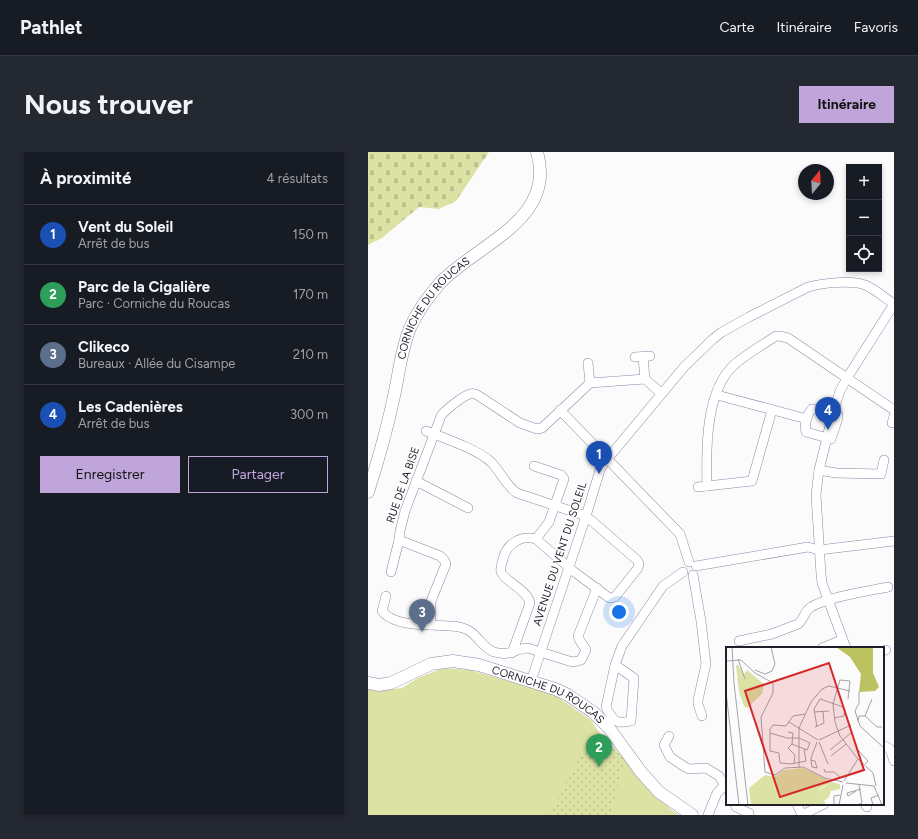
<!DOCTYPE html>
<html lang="fr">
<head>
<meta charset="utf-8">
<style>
  body { margin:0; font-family:Figtree,sans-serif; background:#242831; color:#f1f3f6 }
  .controls { position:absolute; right:12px; top:12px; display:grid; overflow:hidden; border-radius:0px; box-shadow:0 2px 6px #0003 }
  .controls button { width:36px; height:36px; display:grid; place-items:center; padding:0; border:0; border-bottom:1px solid #363941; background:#171b24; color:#f1f3f6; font:20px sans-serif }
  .compass { position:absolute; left:430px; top:12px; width:36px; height:36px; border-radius:50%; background:#171b24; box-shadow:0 2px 6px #0003; rotate:18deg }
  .you { position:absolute; left:251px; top:460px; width:14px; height:14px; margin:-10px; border:3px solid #fff; border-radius:50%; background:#1a73e8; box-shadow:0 0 0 6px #1a73e833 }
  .badge { display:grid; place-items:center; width:26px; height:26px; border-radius:50%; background:#c0a5db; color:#fff; font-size:13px; font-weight:700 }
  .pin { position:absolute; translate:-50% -33px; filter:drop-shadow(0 1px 2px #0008) }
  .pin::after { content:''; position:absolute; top:21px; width:14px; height:12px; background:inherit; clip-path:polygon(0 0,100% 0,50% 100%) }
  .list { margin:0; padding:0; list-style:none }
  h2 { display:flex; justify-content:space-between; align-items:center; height:52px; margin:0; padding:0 16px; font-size:17px }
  h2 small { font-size:13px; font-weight:400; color:#9ea1a6 }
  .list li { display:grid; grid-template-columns:26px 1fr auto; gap:12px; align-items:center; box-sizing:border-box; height:60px; padding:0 16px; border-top:1px solid #363941 }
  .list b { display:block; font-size:15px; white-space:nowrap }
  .list p { margin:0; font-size:13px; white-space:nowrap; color:#9ea1a6 }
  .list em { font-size:13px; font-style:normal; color:#9ea1a6 }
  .actions { display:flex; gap:8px; padding:12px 16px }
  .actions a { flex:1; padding:9px 0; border:1px solid #c0a5db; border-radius:0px; text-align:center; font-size:14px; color:#c0a5db }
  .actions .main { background:#c0a5db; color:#111 }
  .icon { flex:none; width:22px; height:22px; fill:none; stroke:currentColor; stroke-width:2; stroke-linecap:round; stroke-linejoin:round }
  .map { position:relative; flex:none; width:526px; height:663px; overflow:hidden; border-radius:0px }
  header { display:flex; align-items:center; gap:24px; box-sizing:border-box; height:56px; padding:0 20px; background:#171b24; border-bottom:1px solid #363941 }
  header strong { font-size:19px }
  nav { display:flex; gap:22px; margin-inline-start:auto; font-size:14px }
  .intro { display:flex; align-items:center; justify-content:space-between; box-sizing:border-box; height:96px; padding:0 24px }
  h1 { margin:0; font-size:28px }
  .button { padding:10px 18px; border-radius:0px; background:#c0a5db; color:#111; font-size:14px; font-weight:700 }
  main { display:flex; gap:24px; padding:0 24px }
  aside { flex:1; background:#171b24; border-radius:0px; box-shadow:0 2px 6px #0003 }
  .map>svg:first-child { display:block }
</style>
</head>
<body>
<header>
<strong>Pathlet</strong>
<nav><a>Carte</a><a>Itinéraire</a><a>Favoris</a></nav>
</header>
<div class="intro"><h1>Nous trouver</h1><a class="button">Itinéraire</a></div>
<main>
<aside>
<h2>À proximité<small>4 résultats</small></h2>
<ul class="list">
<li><span class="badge" style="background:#1a4fb4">1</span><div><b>Vent du Soleil</b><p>Arrêt de bus</p></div><em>150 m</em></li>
<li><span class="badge" style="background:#2e9e5b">2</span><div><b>Parc de la Cigalière</b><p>Parc · Corniche du Roucas</p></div><em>170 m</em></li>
<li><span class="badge" style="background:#5c6f8a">3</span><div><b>Clikeco</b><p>Bureaux · Allée du Cisampe</p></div><em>210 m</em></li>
<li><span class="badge" style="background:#1a4fb4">4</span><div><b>Les Cadenières</b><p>Arrêt de bus</p></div><em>300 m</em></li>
</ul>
<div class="actions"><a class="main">Enregistrer</a><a>Partager</a></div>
</aside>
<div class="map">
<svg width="526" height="663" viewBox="0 0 526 663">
  <defs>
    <pattern id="cemetery-stones" width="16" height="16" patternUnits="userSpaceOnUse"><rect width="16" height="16" fill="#dce2a4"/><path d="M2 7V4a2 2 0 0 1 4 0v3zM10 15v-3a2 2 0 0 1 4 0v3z" fill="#bcc18d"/></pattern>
    <pattern id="park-dots" width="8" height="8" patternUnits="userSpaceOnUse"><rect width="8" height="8" fill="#dce2a4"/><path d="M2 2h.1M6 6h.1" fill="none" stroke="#bcc18d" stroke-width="1.8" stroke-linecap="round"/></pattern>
  </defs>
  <rect width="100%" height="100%" fill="#fbfbfb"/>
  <path fill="#dce2a4" d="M 75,516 L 102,518 L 185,542 L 223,568 L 230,579 L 302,657 L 311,663 L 0,663 L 0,537 L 8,539 L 34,536 L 50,526 Z"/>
  <path fill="url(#cemetery-stones)" d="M 0,0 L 121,0 L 88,49 L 71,57 L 51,55 L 14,86 L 0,93 Z"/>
  <path fill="url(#park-dots)" d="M 230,579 L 257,608 L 242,663 L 182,663 L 202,621 Z"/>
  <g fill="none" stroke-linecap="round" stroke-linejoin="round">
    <g stroke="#8d87a8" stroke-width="10">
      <g id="minor">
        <path d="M 267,205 L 282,204"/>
        <path d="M 275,205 L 277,227"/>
        <path d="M 220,211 L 222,231"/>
        <path d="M 349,243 L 439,267"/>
        <path d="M 444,257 L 448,257 L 470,263 L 470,266 L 463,287 L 438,280 C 436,273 439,262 444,257 Z"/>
        <path d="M 192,258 L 312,382 L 321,410"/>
        <path d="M 524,271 L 526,264"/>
        <path d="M 58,279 C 76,286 109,297 123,310 C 132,319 139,335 149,341 L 218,364 L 269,408 L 271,412 L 270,416 L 247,445 L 243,446 L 240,445 L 205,419 L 168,387"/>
        <path d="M 451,318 L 468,321 L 513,322 L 516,308"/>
        <path d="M 48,329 L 100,356"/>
        <path d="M 339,334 C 338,298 337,238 367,212 C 380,201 394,193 408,184 L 411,184 L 420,186 L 526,258"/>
        <path d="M 330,335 L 384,329 L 404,258"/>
        <path d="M 328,414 L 440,395 L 451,398 L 526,389"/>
        <path d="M 23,420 L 31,388"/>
        <path d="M 325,423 L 333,469 L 338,512 L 330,548 L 330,552 L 334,564"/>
        <path d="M 229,436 L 210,484 L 211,487 L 218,498 L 213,508 L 206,510 L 201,509 L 160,496 C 147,496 143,505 126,500 C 116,497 111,486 103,480 C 92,472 75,474 63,473 L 63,449 L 78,412 L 76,408 L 72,404 L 31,388 L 32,379 L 37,359 L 73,264 C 77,258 95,244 102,242 C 105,241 108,242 111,244 L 152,271 L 169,277 L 174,276 L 222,231 L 277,227 L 293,241"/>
        <path d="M 18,444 L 14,459 C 24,472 48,473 63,473"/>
        <path d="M 371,489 L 404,482 L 430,472 C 436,468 436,459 443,455 C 459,445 500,439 520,435"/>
        <path d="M 454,496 L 474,488"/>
        <path d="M 478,496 L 454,431 L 453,422 L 448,343 L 451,318 L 466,257 L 472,239 L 479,226 L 526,152"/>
        <path d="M 515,499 L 518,498"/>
        <path d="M 144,501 L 162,451 C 160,438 136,429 133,420 C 132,416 134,411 135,407 C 137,399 140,394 147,390 C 154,385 160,385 168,387 L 181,370 L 196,327 L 193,323 L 166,314"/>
        <path d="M 247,513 L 266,526 L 263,569 C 260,569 255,571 252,570 C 246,570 240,560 238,555 L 247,513 L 254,494 L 295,434 L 315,420"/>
        <path d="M 163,529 L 218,364 L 232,318 L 236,311 L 316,215 L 345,187 L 354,180 L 381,165 L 440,135 C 454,131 483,128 497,133 C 507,137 517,146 526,152"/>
        <path d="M 301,584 L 296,593 L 302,605 L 317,615 L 321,617 L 338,616 L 351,624 L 359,637"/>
        <path d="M 515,593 L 522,597 L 526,609"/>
        <path d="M 367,652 L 368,655 L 381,661"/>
        <path d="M 429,652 L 434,663"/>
        <path d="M 497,652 L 499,655"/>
        <path d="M 340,663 L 349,641 L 359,631"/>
        <path d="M 434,663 L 456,652"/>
      </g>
    </g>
    <g stroke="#8d87a8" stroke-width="13">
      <g id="major">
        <path id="s1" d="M 0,340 C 10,309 19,277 26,244 C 31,222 33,198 42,176 C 49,160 60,145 72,131 C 109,92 189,68 169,0"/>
        <path id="s2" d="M 0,531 L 11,533 L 23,531 L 63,512 L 85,509 L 111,513 L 187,537 L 200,543 L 225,560 L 241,576 L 273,620 L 291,640 L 324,663"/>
      </g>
    </g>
    <use href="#minor" stroke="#fff" stroke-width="9"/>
    <use href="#major" stroke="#fff" stroke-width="12"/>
  </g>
  <g text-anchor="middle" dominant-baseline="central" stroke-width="3" stroke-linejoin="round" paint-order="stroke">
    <g font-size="11" fill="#201e2b" stroke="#fff">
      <text stroke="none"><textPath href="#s1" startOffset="199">CORNICHE DU ROUCAS</textPath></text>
      <text transform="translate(35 333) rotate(-71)">RUE DE LA BISE</text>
      <text transform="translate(192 402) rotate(-72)">AVENUE DU VENT DU SOLEIL</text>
      <text stroke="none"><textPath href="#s2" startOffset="192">CORNICHE DU ROUCAS</textPath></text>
    </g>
  </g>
  <g transform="translate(358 495)">
    <rect width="158" height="158" fill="#fbfbfb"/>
    <path d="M 77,121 L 106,135 L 89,144 L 94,158 L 25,158 L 23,141 L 39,128 L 48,130 L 58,123 Z" fill="#dce2a4"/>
    <path d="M 110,0 L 147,0 L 147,26 L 153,40 L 149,44 L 133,45 L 135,27 L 124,10 Z" fill="#bbc260"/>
    <path d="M 10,18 L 12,18 L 18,27 L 21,23 L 38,37 L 36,47 L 21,61 L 18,59 L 13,45 Z" fill="#dce2a4"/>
    <path d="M 86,124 L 92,128 L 93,143 L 106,135 L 114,137 L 114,142 L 105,144 L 103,150 L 98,154 L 100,158 L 94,158 L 90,147 L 83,147 Z" fill="#dce2a4"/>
    <path fill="none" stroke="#a3a3a8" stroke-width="1" d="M 6,0 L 8,36 L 22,158M 12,12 L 19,32M 0,14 L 15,13 L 29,26 L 47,36 L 47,46 L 35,70 L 39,125 L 49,128 L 59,121 L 77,120 L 99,131 L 117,135M 29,23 L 39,27 L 46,24 L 49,17 L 45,0M 0,45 L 13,158M 133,45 L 133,56 L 129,64 L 134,79 L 158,101M 88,65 L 103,64M 139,69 L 146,52M 108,71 L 118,69 L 118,66M 132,74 L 133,69 L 139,69 L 151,80 L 156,80M 63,75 L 92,93M 89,80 L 98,76 L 97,64M 91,80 L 88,62 L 94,52 L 117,60M 62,85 L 67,86 L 66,97 L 62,101 L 69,108 L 68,116M 44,86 L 61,91 L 73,91 L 84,96 L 81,103 L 66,97M 93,93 L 125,78M 93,95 L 102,117M 78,102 L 80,114 L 65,117 L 54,116 L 53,106 L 44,104 L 44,82 L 47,78 L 60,79 L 67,69 L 79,67M 104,103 L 125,86M 132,103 L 142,114 L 139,117M 105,109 L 120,97M 132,112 L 147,126 L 150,139M 85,113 L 89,114 L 91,121 L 86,120 L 85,113 L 85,111 L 91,95M 73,120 L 73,81 L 85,55 L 96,42 L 103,39 L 124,44M 98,122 L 99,125 L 108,125 L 114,130M 118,134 L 132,112 L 114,89 L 109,75 L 107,57 L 114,33 L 124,34 L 122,52M 120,136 L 148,139M 148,139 L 156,158M 121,146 L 135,142M 121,146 L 122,149 L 130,144M 108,158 L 108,149 L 114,148M 113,158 L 117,138M 131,158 L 136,156 L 133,138M 147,158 L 145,151 L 153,148"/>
    <path fill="#d62828" fill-opacity="0.15" stroke="#d62828" stroke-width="2" d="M 103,16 L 138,123 L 54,150 L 19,44 Z"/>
    <rect width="158" height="158" fill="none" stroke="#201e2b" stroke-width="2"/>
  </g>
</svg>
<div class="controls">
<button>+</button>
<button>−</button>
<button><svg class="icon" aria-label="locate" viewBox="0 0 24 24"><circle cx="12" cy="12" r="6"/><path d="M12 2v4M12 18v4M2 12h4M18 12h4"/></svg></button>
</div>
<svg class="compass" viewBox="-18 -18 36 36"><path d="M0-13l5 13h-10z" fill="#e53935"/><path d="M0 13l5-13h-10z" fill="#9ea1a6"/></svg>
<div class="you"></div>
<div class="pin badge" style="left:231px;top:322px;background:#1a4fb4">1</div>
<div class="pin badge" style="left:231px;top:615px;background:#2e9e5b">2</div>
<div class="pin badge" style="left:54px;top:480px;background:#5c6f8a">3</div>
<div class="pin badge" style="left:460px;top:278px;background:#1a4fb4">4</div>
</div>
</main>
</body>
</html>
